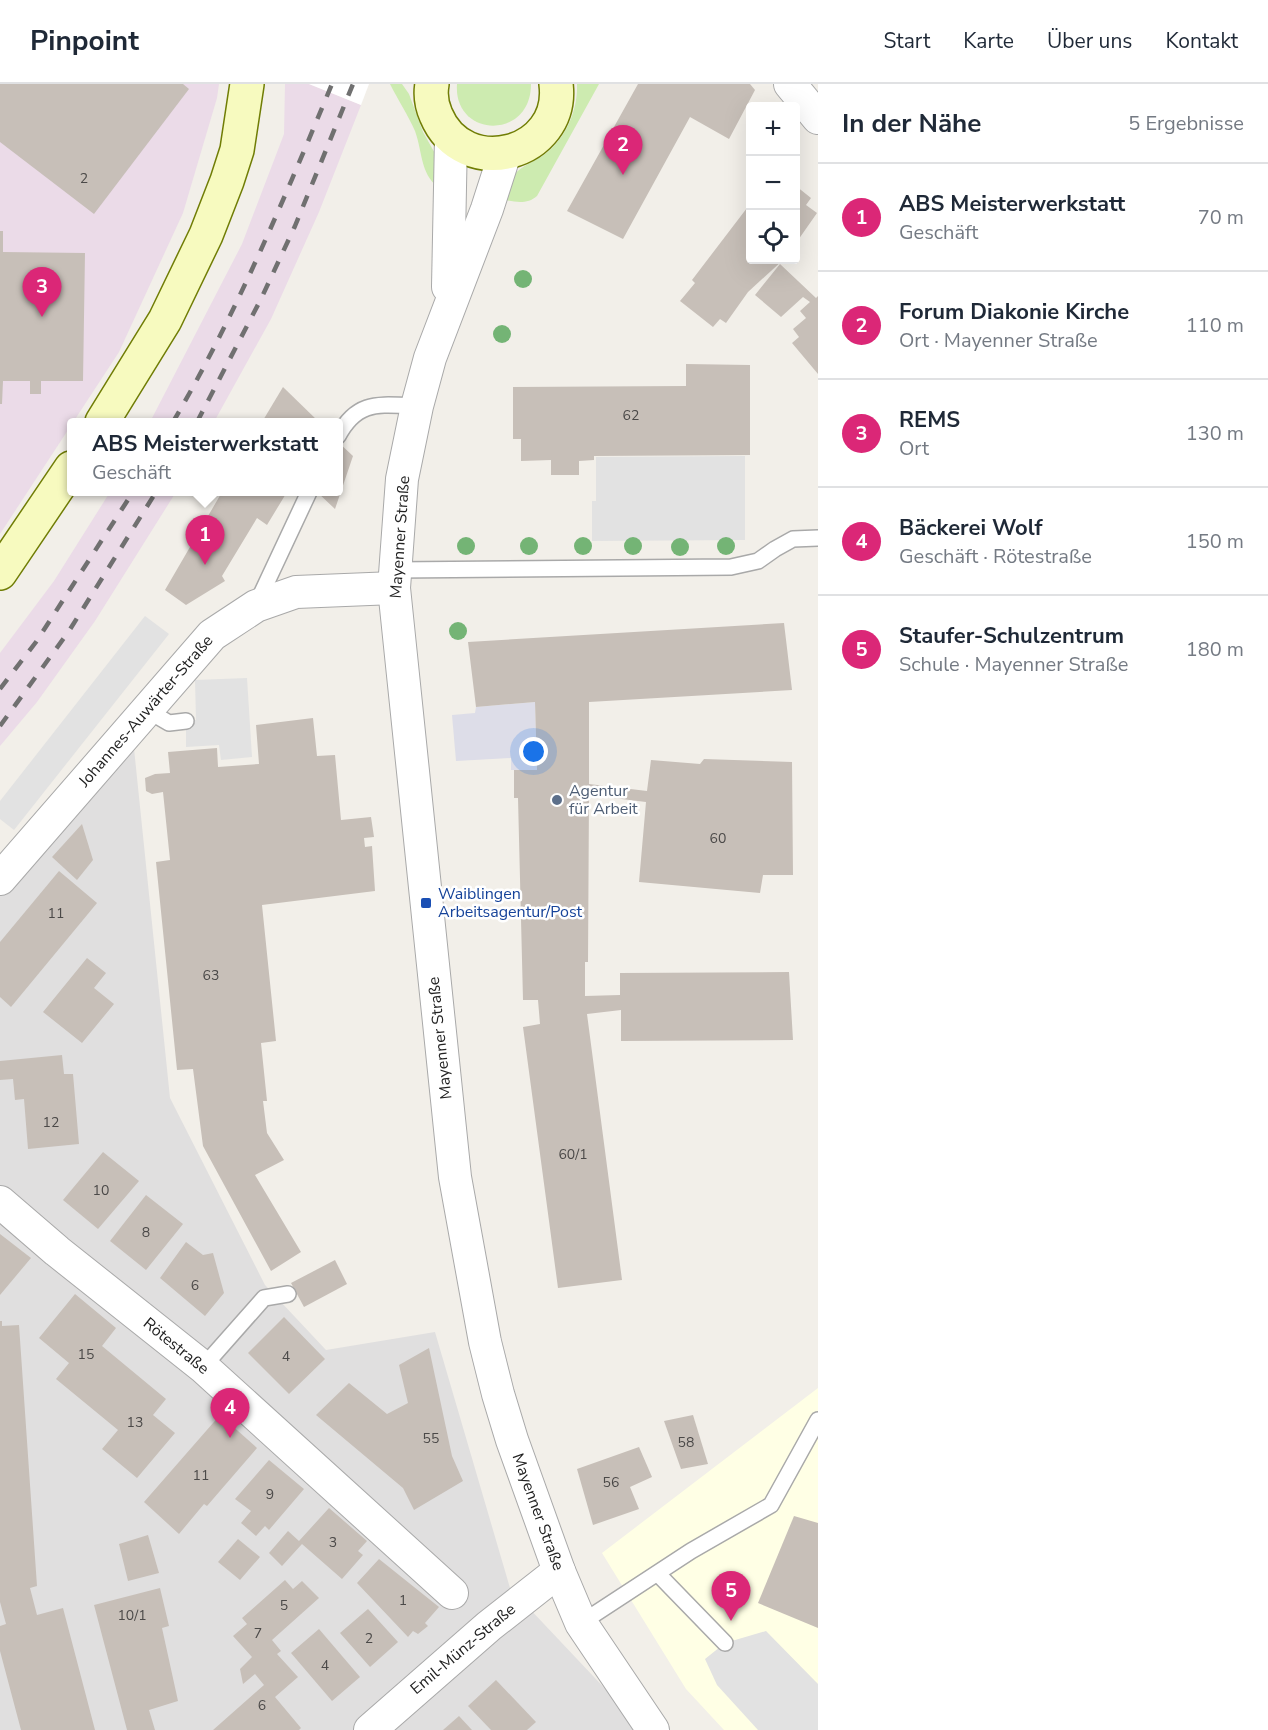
<!DOCTYPE html>
<html lang="de">
<head>
<meta charset="utf-8">
<style>
  body { margin:0; font-family:"Nunito Sans",sans-serif; background:#f6f6f7; color:#1f2937 }
  .controls { position:absolute; right:18px; top:18px; display:grid; overflow:hidden; border-radius:6px; box-shadow:0 6px 24px #0002 }
  .controls button { width:54px; height:54px; display:grid; place-items:center; padding:0; border:0; border-bottom:2px solid #e0e1e3; background:#fff; color:#1f2937; font:30px sans-serif }
  .you { position:absolute; left:534px; top:668px; width:21px; height:21px; margin:-15px; border:4px solid #fff; border-radius:50%; background:#1a73e8; box-shadow:0 0 0 9px #1a73e833 }
  .badge { display:grid; place-items:center; width:39px; height:39px; border-radius:50%; background:#db2777; color:#fff; font-size:20px; font-weight:700 }
  .pin { position:absolute; translate:-50% -50px; filter:drop-shadow(0 2px 3px #0008) }
  .pin::after { content:''; position:absolute; top:32px; width:21px; height:18px; background:inherit; clip-path:polygon(0 0,100% 0,50% 100%) }
  .popup { position:absolute; left:67px; top:334px; width:276px; height:78px; box-sizing:border-box; display:grid; place-content:center; border-radius:6px; background:#fff; filter:drop-shadow(0 2px 4px #0005); font-size:20px; white-space:nowrap; color:#747a83 }
  .popup b { font-size:22px; color:#1f2937 }
  .popup::after { content:''; position:absolute; left:50%; top:100%; margin-left:-12px; border:12px solid transparent; border-top-color:#fff }
  .list { margin:0; padding:0; list-style:none }
  h2 { display:flex; justify-content:space-between; align-items:center; height:78px; margin:0; padding:0 24px; font-size:26px }
  h2 small { font-size:20px; font-weight:400; color:#747a83 }
  .list li { display:grid; grid-template-columns:39px 1fr auto; gap:18px; align-items:center; box-sizing:border-box; height:108px; padding:0 24px; border-top:2px solid #e0e1e3 }
  .list b { display:block; font-size:22px; white-space:nowrap }
  .list p { margin:0; font-size:20px; white-space:nowrap; color:#747a83 }
  .list em { font-size:20px; font-style:normal; color:#747a83 }
  .icon { flex:none; width:33px; height:33px; fill:none; stroke:currentColor; stroke-width:2; stroke-linecap:round; stroke-linejoin:round }
  .map { position:relative; flex:none; width:818px; height:1646px; overflow:hidden }
  header { display:flex; align-items:center; gap:36px; box-sizing:border-box; height:84px; padding:0 30px; background:#fff; border-bottom:2px solid #e0e1e3 }
  header strong { font-size:28px }
  nav { display:flex; gap:33px; margin-inline-start:auto; font-size:21px }
  main { display:flex }
  aside { flex:1; background:#fff }
  .map>svg:first-child { display:block }
</style>
</head>
<body>
<header>
<strong>Pinpoint</strong>
<nav><a>Start</a><a>Karte</a><a>Über uns</a><a>Kontakt</a></nav>
</header>
<main>
<div class="map">
<svg width="818" height="1646" viewBox="0 0 818 1646">
  <rect width="100%" height="100%" fill="#f2efe9"/>
  <path fill="#e0dfdf" d="M 132,645 L 170,1014 L 265,1201 L 326,1266 L 435,1248 L 510,1504 L 644,1646 L 0,1646 L 0,797 Z"/>
  <g fill="#ebdbe8">
    <path d="M 0,0 L 219,0 L 217,14 L 183,129 L 119,268 L 0,450 Z"/>
    <path d="M 285,0 L 309,0 L 361,21 L 319,128 L 271,235 L 214,338 L 150,338 L 242,160 L 284,50 Z"/>
    <path d="M 110,408 L 176,408 L 95,537 L 37,618 L 0,662 L 0,569 L 54,497 Z"/>
  </g>
  <path fill="#ffffe5" d="M 818,1304 L 818,1646 L 724,1646 L 686,1605 L 602,1469 Z"/>
  <g fill="#cdebb0">
    <path d="M 390,0 L 402,0 L 409,10 L 423,48 L 437,73 L 443,106 C 420,94 423,69 415,47 C 408,31 398,16 390,0 Z"/>
    <path d="M 457,0 L 531,0 C 531,57 453,54 457,0 Z"/>
    <path d="M 577,0 L 599,0 L 537,112 C 527,121 514,118 501,115 C 505,108 509,97 514,91 C 522,81 536,77 545,70 C 566,54 578,26 577,0 Z"/>
  </g>
  <g fill="#e2e2e2">
    <path d="M 745,372 L 745,456 L 592,457 L 592,417 L 596,417 L 596,373 Z"/>
    <path d="M 145,532 L 169,550 L 14,746 L 0,735 L 0,717 Z"/>
    <path d="M 247,594 L 252,673 L 221,676 L 219,661 L 186,663 L 186,637 L 196,636 L 195,596 Z"/>
    <path d="M 766,1547 L 818,1600 L 818,1646 L 758,1646 L 717,1601 L 705,1575 L 725,1559 Z"/>
  </g>
  <path fill="#dddde8" d="M 535,618 L 537,686 L 511,686 L 511,674 L 456,677 L 452,631 L 475,629 L 476,623 Z"/>
  <path fill="#fff" d="M 309,0 L 369,0 L 361,21 Z"/>
  <g fill="#c7bfb8">
    <path d="M 0,0 L 183,0 L 189,5 L 94,130 L 0,58 Z"/>
    <path d="M 638,0 L 750,0 L 755,6 L 729,55 L 690,33 L 623,155 L 567,127 Z"/>
    <path d="M 796,102 L 811,114 L 806,121 L 817,129 L 796,159 Z"/>
    <path d="M 750,120 L 750,176 L 783,176 L 748,208 L 726,239 L 720,235 L 713,243 L 680,217 L 695,199 L 692,196 Z"/>
    <path d="M 0,147 L 3,147 L 3,168 L 85,169 L 83,297 L 41,297 L 41,310 L 30,310 L 30,297 L 3,297 L 2,320 L 0,320 Z"/>
    <path d="M 780,180 L 816,214 L 818,212 L 818,290 L 792,259 L 799,253 L 793,245 L 806,234 L 800,227 L 810,218 L 803,213 L 781,233 L 755,211 Z"/>
    <path d="M 686,280 L 750,281 L 750,371 L 594,372 L 594,376 L 579,377 L 579,391 L 551,391 L 551,376 L 521,377 L 521,355 L 513,355 L 513,303 L 686,302 Z"/>
    <path d="M 283,303 L 319,338 L 262,338 Z"/>
    <path d="M 338,358 L 353,372 L 335,425 L 317,408 L 338,408 Z"/>
    <path d="M 222,408 L 287,408 L 267,441 L 257,434 L 222,492 L 225,497 L 186,521 L 165,506 Z"/>
    <path d="M 784,539 L 792,606 L 589,618 L 589,700 L 647,707 L 651,676 L 700,680 L 704,675 L 792,678 L 793,791 L 763,791 L 760,809 L 639,798 L 646,718 L 589,711 L 588,878 L 585,878 L 585,912 L 620,911 L 620,889 L 789,888 L 793,956 L 621,957 L 621,926 L 587,930 L 622,1196 L 558,1204 L 523,943 L 540,940 L 538,916 L 523,916 L 518,714 L 514,714 L 514,686 L 537,686 L 535,618 L 476,623 L 468,558 Z"/>
    <path d="M 313,634 L 317,672 L 335,671 L 341,736 L 371,733 L 374,753 L 364,754 L 365,763 L 372,762 L 375,807 L 262,821 L 276,957 L 261,959 L 267,1017 L 263,1017 L 267,1049 L 284,1076 L 255,1091 L 301,1168 L 271,1187 L 203,1062 L 193,985 L 177,986 L 156,778 L 170,776 L 163,708 L 152,710 L 146,707 L 145,694 L 155,690 L 170,689 L 168,668 L 217,664 L 218,683 L 259,680 L 256,641 Z"/>
    <path d="M 82,740 L 93,776 L 77,796 L 52,773 Z"/>
    <path d="M 59,787 L 97,819 L 11,923 L 0,913 L 0,858 Z"/>
    <path d="M 87,874 L 106,889 L 94,904 L 114,920 L 82,959 L 43,928 Z"/>
    <path d="M 62,971 L 64,990 L 73,990 L 79,1060 L 28,1065 L 24,1015 L 15,1016 L 13,995 L 0,996 L 0,977 Z"/>
    <path d="M 103,1068 L 139,1097 L 98,1145 L 63,1116 Z"/>
    <path d="M 146,1111 L 183,1140 L 146,1186 L 110,1157 Z"/>
    <path d="M 0,1150 L 31,1174 L 0,1211 Z"/>
    <path d="M 186,1158 L 203,1171 L 213,1169 L 224,1209 L 205,1232 L 160,1194 Z"/>
    <path d="M 335,1176 L 347,1200 L 304,1223 L 291,1199 Z"/>
    <path d="M 75,1210 L 116,1244 L 102,1262 L 166,1315 L 153,1331 L 175,1349 L 137,1394 L 102,1365 L 118,1346 L 56,1295 L 69,1279 L 39,1254 Z"/>
    <path d="M 284,1233 L 325,1275 L 289,1310 L 248,1269 Z"/>
    <path d="M 0,1237 L 2,1237 L 2,1242 L 19,1241 L 37,1502 L 30,1504 L 37,1531 L 63,1524 L 95,1646 L 21,1646 L 0,1567 L 0,1542 L 6,1540 L 0,1518 Z"/>
    <path d="M 429,1264 L 452,1372 L 463,1397 L 414,1426 L 403,1404 L 316,1331 L 349,1299 L 387,1330 L 408,1319 L 399,1281 Z"/>
    <path d="M 220,1331 L 257,1364 L 207,1422 L 204,1420 L 179,1450 L 144,1418 Z"/>
    <path d="M 693,1331 L 708,1380 L 681,1385 L 664,1337 Z"/>
    <path d="M 639,1363 L 652,1393 L 630,1403 L 639,1425 L 593,1441 L 577,1385 Z"/>
    <path d="M 269,1376 L 304,1405 L 269,1446 L 265,1442 L 256,1452 L 241,1439 L 251,1427 L 235,1415 Z"/>
    <path d="M 329,1424 L 367,1457 L 358,1467 L 363,1471 L 342,1495 L 302,1460 L 282,1482 L 269,1469 L 288,1447 L 299,1457 Z"/>
    <path d="M 794,1432 L 818,1439 L 818,1544 L 758,1519 Z"/>
    <path d="M 148,1451 L 159,1489 L 128,1497 L 119,1460 Z"/>
    <path d="M 238,1455 L 260,1473 L 240,1496 L 218,1478 Z"/>
    <path d="M 379,1475 L 439,1523 L 425,1539 L 428,1542 L 418,1550 L 413,1547 L 408,1553 L 357,1499 Z"/>
    <path d="M 285,1496 L 293,1505 L 302,1497 L 319,1514 L 272,1556 L 281,1567 L 277,1570 L 298,1593 L 275,1613 L 301,1644 L 299,1646 L 213,1646 L 264,1601 L 255,1590 L 243,1600 L 240,1585 L 252,1573 L 233,1552 L 247,1540 L 242,1534 Z"/>
    <path d="M 160,1504 L 169,1542 L 162,1544 L 178,1617 L 149,1626 L 155,1646 L 127,1646 L 94,1521 Z"/>
    <path d="M 368,1525 L 398,1558 L 370,1583 L 340,1549 Z"/>
    <path d="M 319,1545 L 360,1593 L 332,1617 L 291,1569 Z"/>
    <path d="M 496,1596 L 536,1638 L 527,1646 L 491,1646 L 468,1622 Z"/>
    <path d="M 459,1632 L 472,1646 L 443,1646 Z"/>
  </g>
  <g fill="none" stroke-linecap="round" stroke-linejoin="round">
    <g stroke="#a9a9a9" stroke-width="18">
      <g id="lane">
        <path d="M 338,352 C 358,315 380,321 417,322"/>
        <path d="M 395,486 L 731,483 L 758,477 L 775,465 L 793,455 L 818,454"/>
        <path d="M 257,519 L 309,408"/>
        <path d="M 145,625 L 169,639 L 186,637"/>
        <path d="M 203,1283 L 264,1214 L 288,1210"/>
        <path d="M 658,1490 L 725,1559"/>
        <path d="M 581,1539 L 691,1467 L 771,1421 L 818,1336"/>
      </g>
    </g>
    <g stroke="#a9a9a9" stroke-width="34">
      <g id="street">
        <path d="M 790,0 L 818,34"/>
        <path d="M 505,69 L 487,125 L 430,274 L 417,322 L 402,395 L 394,504 L 455,1093 L 485,1258 L 498,1310 L 512,1356 L 559,1487 L 581,1539 L 653,1646"/>
        <path d="M 448,203 L 451,54"/>
        <path d="M 0,795 L 212,551 L 256,522 L 296,508 L 394,504"/>
        <path d="M 0,1118 L 57,1167 L 203,1283 L 452,1509"/>
        <path d="M 370,1646 L 489,1542 L 559,1487"/>
      </g>
    </g>
    <g stroke="#707d05" stroke-width="36">
      <g id="secondary">
        <path d="M 432,0 C 430,11 432,22 436,31 C 464,98 565,71 556,0"/>
        <path d="M 102,338 L 165,236 L 206,151 L 227,97 L 237,66 L 247,0"/>
        <path d="M 0,489 L 71,384"/>
      </g>
    </g>
    <use href="#lane" stroke="#fff" stroke-width="15"/>
    <use href="#street" stroke="#fff" stroke-width="32"/>
    <use href="#secondary" stroke="#f7fabf" stroke-width="33"/>
    <g stroke="#707070" stroke-width="4.5" stroke-dasharray="12 12" stroke-linecap="butt">
      <path d="M 173,338 C 236,231 284,115 332,0"/>
      <path d="M 197,338 L 261,215 L 295,142 L 353,0"/>
      <path d="M 0,605 L 36,558 L 133,408"/>
      <path d="M 0,642 L 69,547 L 156,408"/>
    </g>
  </g>
  <g fill="#74b475">
    <circle cx="523" cy="195" r="9"/>
    <circle cx="502" cy="250" r="9"/>
    <circle cx="466" cy="462" r="9"/>
    <circle cx="529" cy="462" r="9"/>
    <circle cx="583" cy="462" r="9"/>
    <circle cx="633" cy="462" r="9"/>
    <circle cx="726" cy="462" r="9"/>
    <circle cx="680" cy="463" r="9"/>
    <circle cx="458" cy="547" r="9"/>
  </g>
  <circle fill="#5c6f8a" stroke="#fff" stroke-width="2" cx="557" cy="716" r="6"/>
  <rect fill="#1a4fb4" stroke="#fff" stroke-width="2" x="420" y="813" width="12" height="12" rx="3"/>
  <g text-anchor="middle" dominant-baseline="central" stroke-width="5" stroke-linejoin="round" paint-order="stroke">
    <g font-size="14" fill="#4b4948">
      <text x="84" y="94">2</text>
      <text x="631" y="331">62</text>
      <text x="718" y="754">60</text>
      <text x="56" y="829">11</text>
      <text x="211" y="891">63</text>
      <text x="51" y="1038">12</text>
      <text x="573" y="1070">60/1</text>
      <text x="101" y="1106">10</text>
      <text x="146" y="1148">8</text>
      <text x="195" y="1201">6</text>
      <text x="86" y="1270">15</text>
      <text x="286" y="1272">4</text>
      <text x="135" y="1338">13</text>
      <text x="431" y="1354">55</text>
      <text x="686" y="1358">58</text>
      <text x="201" y="1391">11</text>
      <text x="611" y="1398">56</text>
      <text x="270" y="1410">9</text>
      <text x="333" y="1458">3</text>
      <text x="403" y="1516">1</text>
      <text x="284" y="1521">5</text>
      <text x="132" y="1531">10/1</text>
      <text x="258" y="1549">7</text>
      <text x="369" y="1554">2</text>
      <text x="325" y="1581">4</text>
      <text x="262" y="1621">6</text>
    </g>
    <g font-size="16" fill="#222" stroke="#fff">
      <text transform="translate(400 453) rotate(-86)">Mayenner Straße</text>
      <text transform="translate(146 627) rotate(-49)">Johannes-Auwärter-Straße</text>
      <text transform="translate(440 954) rotate(-96)">Mayenner Straße</text>
      <text transform="translate(176 1262) rotate(39)">Rötestraße</text>
      <text transform="translate(538 1428) rotate(70)">Mayenner Straße</text>
      <text transform="translate(463 1565) rotate(-40)">Emil-Münz-Straße</text>
    </g>
    <g font-size="16" fill="#4e5e75" stroke="#fff" text-anchor="start">
      <text x="569" y="707">Agentur<tspan x="569" dy="18">für Arbeit</tspan></text>
    </g>
    <g font-size="16" fill="#164399" stroke="#fff" text-anchor="start">
      <text x="438" y="810">Waiblingen<tspan x="438" dy="18">Arbeitsagentur/Post</tspan></text>
    </g>
  </g>
</svg>
<div class="controls">
<button>+</button>
<button>−</button>
<button><svg class="icon" aria-label="locate" viewBox="0 0 24 24"><circle cx="12" cy="12" r="6"/><path d="M12 2v4M12 18v4M2 12h4M18 12h4"/></svg></button>
</div>
<div class="you"></div>
<div class="pin badge" style="left:205px;top:481px">1</div>
<div class="popup"><b>ABS Meisterwerkstatt</b>Geschäft</div>
<div class="pin badge" style="left:623px;top:91px">2</div>
<div class="pin badge" style="left:42px;top:233px">3</div>
<div class="pin badge" style="left:230px;top:1354px">4</div>
<div class="pin badge" style="left:731px;top:1537px">5</div>
</div>
<aside>
<h2>In der Nähe<small>5 Ergebnisse</small></h2>
<ul class="list">
<li><span class="badge">1</span><div><b>ABS Meisterwerkstatt</b><p>Geschäft</p></div><em>70 m</em></li>
<li><span class="badge">2</span><div><b>Forum Diakonie Kirche</b><p>Ort · Mayenner Straße</p></div><em>110 m</em></li>
<li><span class="badge">3</span><div><b>REMS</b><p>Ort</p></div><em>130 m</em></li>
<li><span class="badge">4</span><div><b>Bäckerei Wolf</b><p>Geschäft · Rötestraße</p></div><em>150 m</em></li>
<li><span class="badge">5</span><div><b>Staufer-Schulzentrum</b><p>Schule · Mayenner Straße</p></div><em>180 m</em></li>
</ul>
</aside>
</main>
</body>
</html>
